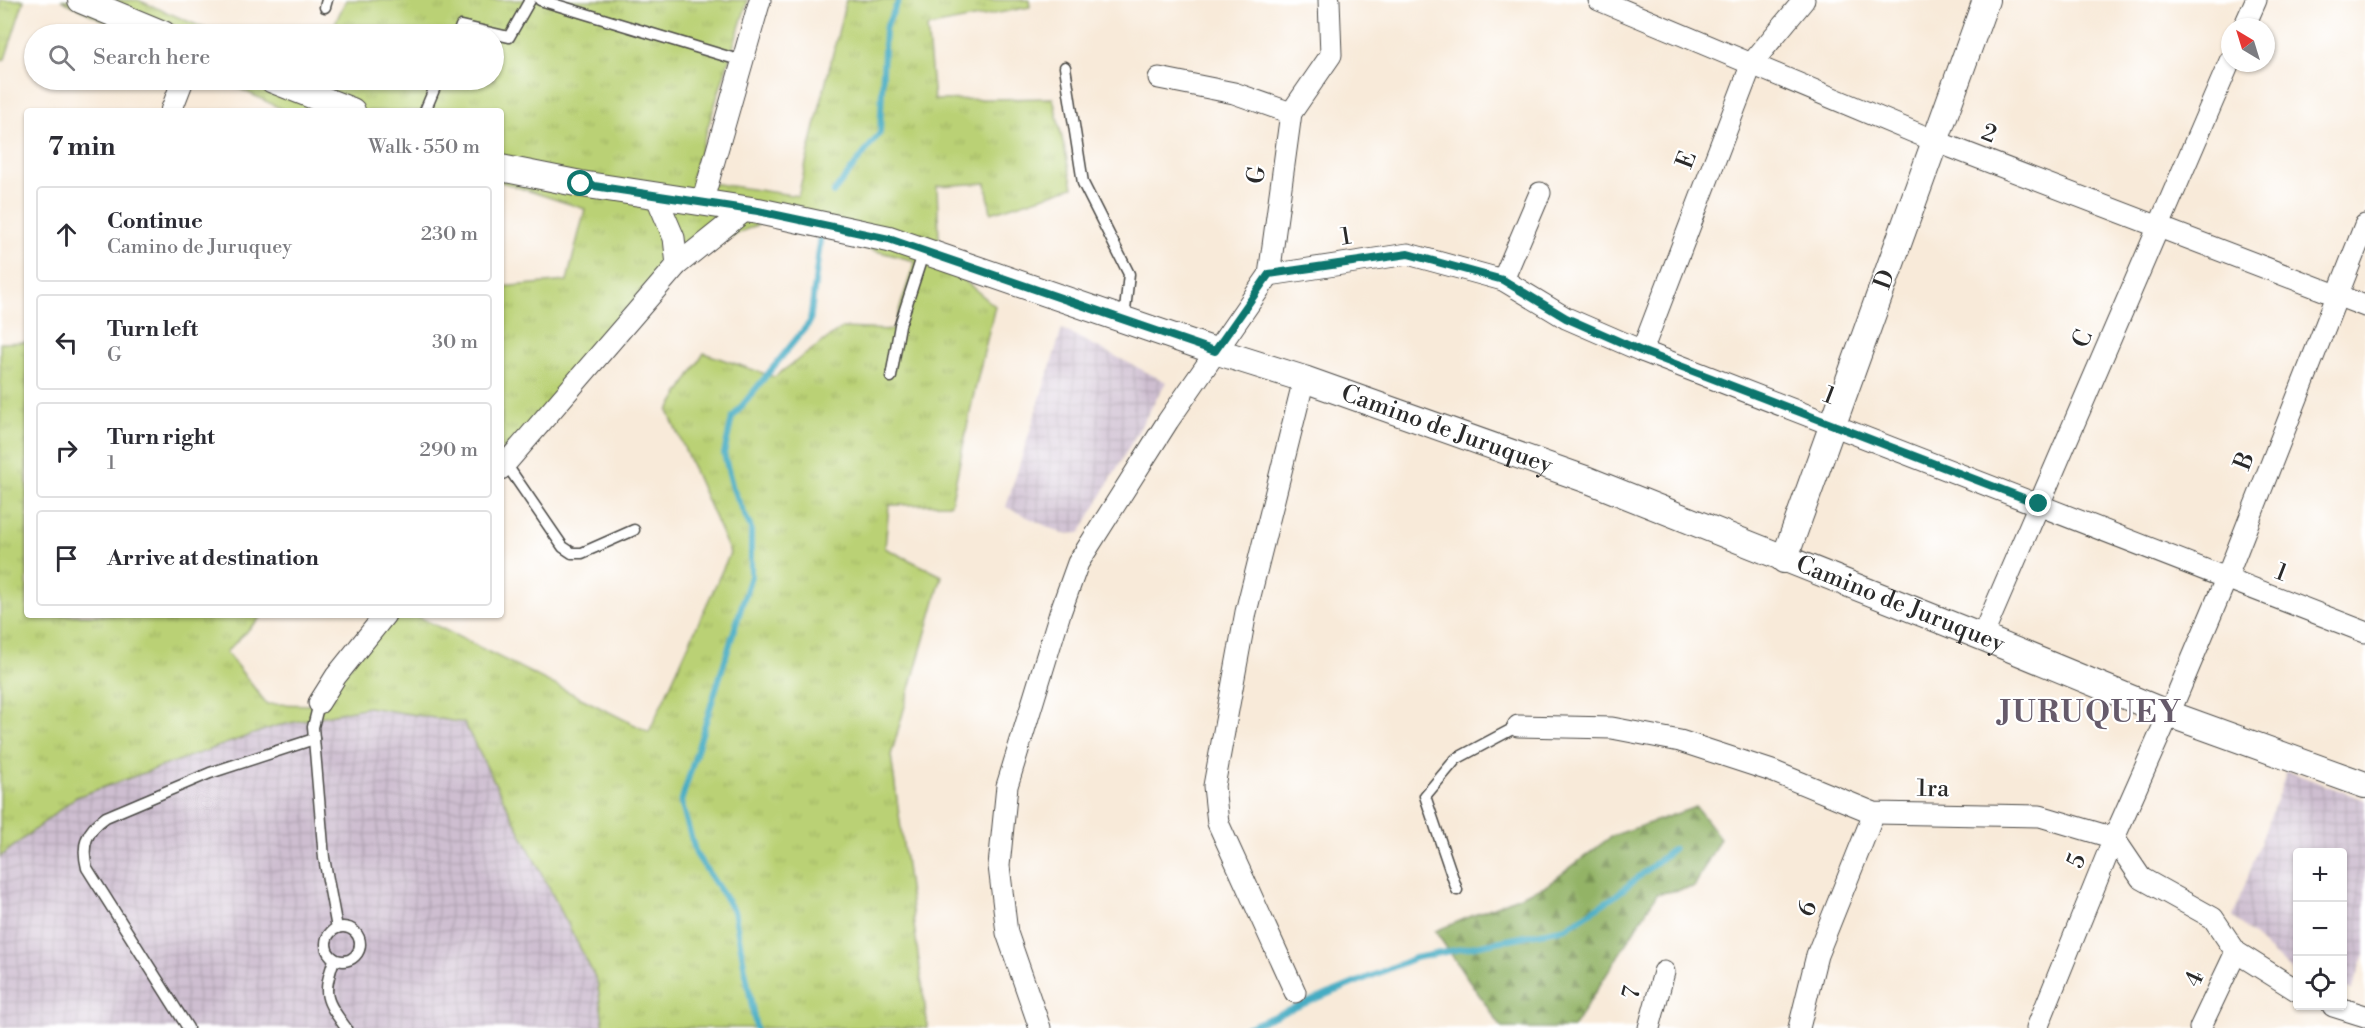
<!DOCTYPE html>
<html lang="en">
<head>
<meta charset="utf-8">
<style>
  body { margin:0; font-family:"Libre Bodoni",serif; background:#f2f2f3; color:#2b2b33 }
  .controls { position:absolute; right:18px; bottom:18px; display:grid; overflow:hidden; border-radius:6px; box-shadow:0 2px 4px #0004 }
  .controls button { width:54px; height:54px; display:grid; place-items:center; padding:0; border:0; border-bottom:2px solid #e1e1e2; background:#fff; color:#2b2b33; font:30px sans-serif }
  .compass { position:absolute; left:2221px; top:18px; width:54px; height:54px; border-radius:50%; background:#fff; box-shadow:0 2px 4px #0004; rotate:322deg }
  .stop { position:absolute; width:18px; height:18px; margin:-14px; border:4px solid #0f766e; border-radius:50%; background:#fff }
  .stop.end { background:#0f766e; border-color:#fff; box-shadow:0 2px 6px #0008 }
  .list { margin:0; padding:0; list-style:none }
  h2 { display:flex; justify-content:space-between; align-items:center; height:78px; margin:0; padding:0 24px; font-size:26px }
  h2 small { font-size:20px; font-weight:400; color:#7c7c81 }
  .list li { display:grid; grid-template-columns:39px 1fr auto; gap:18px; align-items:center; box-sizing:border-box; height:96px; margin:0 12px 12px; padding:0 12px; border:2px solid #e1e1e2; border-radius:6px }
  .list b { display:block; font-size:22px; white-space:nowrap }
  .list p { margin:0; font-size:20px; white-space:nowrap; color:#7c7c81 }
  .list em { font-size:20px; font-style:normal; color:#7c7c81 }
  .icon { flex:none; width:33px; height:33px; fill:none; stroke:currentColor; stroke-width:2; stroke-linecap:round; stroke-linejoin:round }
  .map { position:relative; flex:none; width:2365px; height:1028px; overflow:hidden }
  .search { position:absolute; background:#fff; box-shadow:0 2px 4px #0004; left:24px; top:24px; width:480px; height:66px; display:flex; align-items:center; gap:15px; box-sizing:border-box; padding:0 21px; border-radius:33px; color:#7c7c81; font-size:22px }
  .panel { position:absolute; background:#fff; box-shadow:0 2px 4px #0004; left:24px; top:108px; width:480px; height:510px; border-radius:6px }
  .map>svg:first-child { display:block }
</style>
</head>
<body>
<div class="map">
<svg width="2365" height="1028" viewBox="0 0 2365 1028">
  <defs>
    <pattern id="industrial-grid" width="8" height="8" patternUnits="userSpaceOnUse" patternTransform="scale(1.5)"><rect width="8" height="8" fill="#cebed0"/><path d="M0 4h8M4 0v8" fill="none" stroke="#b1a3b3"/></pattern>
    <pattern id="grass-tufts" width="24" height="20" patternUnits="userSpaceOnUse" patternTransform="scale(1.5)"><rect width="24" height="20" fill="#bad175"/><path d="M3 7l-1-3M5 7V3M7 7l1-3M15 17l-1-3M17 17v-4M19 17l1-3" fill="none" stroke="#a0b465"/></pattern>
    <pattern id="forest-firs" width="22" height="20" patternUnits="userSpaceOnUse" patternTransform="scale(1.5)"><rect width="22" height="20" fill="#93b366"/><path d="M5 1l3.5 6h-7zM16 11l3.5 6h-7z" fill="#789254"/></pattern>
  </defs>
  <rect width="100%" height="100%" fill="#fff"/>
  <filter id="ink" filterUnits="userSpaceOnUse"><feTurbulence type="fractalNoise" baseFrequency=".0167" numOctaves="2"/><feDisplacementMap in="SourceGraphic" scale="12" xChannelSelector="R" yChannelSelector="G"/><feConvolveMatrix kernelMatrix="1 2 1 2 8 2 1 2 1" color-interpolation-filters="sRGB"/></filter>
  <filter id="wash" filterUnits="userSpaceOnUse"><feTurbulence type="fractalNoise" baseFrequency=".008" numOctaves="4" result="noise"/><feDisplacementMap in="SourceGraphic" scale="24" xChannelSelector="R" yChannelSelector="G"/><feGaussianBlur stdDeviation="1.35" result="paint"/><feColorMatrix in="noise" values="0 0 0 0 0 0 0 0 0 0 0 0 0 0 0 0 0 1.4 0 .05"/><feComposite in="paint" operator="in"/></filter>
  <g filter="url(#wash)">
    <rect width="100%" height="100%" fill="#f8ead9"/>
    <g fill="url(#industrial-grid)">
      <path d="M 1062,329 L 1166,382 L 1080,533 L 1063,534 L 1006,507 Z"/>
      <path d="M 368,707 L 464,723 L 597,981 L 604,1028 L 2,1028 L 0,1023 L 0,857 L 76,797 L 276,726 Z"/>
      <path d="M 2287,771 L 2365,800 L 2365,954 L 2352,990 L 2343,987 L 2342,852 L 2298,852 L 2297,973 L 2292,971 L 2233,917 Z"/>
    </g>
    <g fill="url(#grass-tufts)" stroke="#727e50" stroke-width="1.5">
      <path d="M 0,0 L 24,0 L 5,59 L 0,60 Z"/>
      <path d="M 61,0 L 138,0 L 218,34 L 131,34 Z"/>
      <path d="M 346,0 L 748,0 L 691,180 L 798,196 L 846,0 L 1029,0 L 1030,7 L 927,27 L 934,100 L 1053,98 L 1073,187 L 991,213 L 986,183 L 937,186 L 939,240 L 959,276 L 995,306 L 973,398 L 951,504 L 889,505 L 885,548 L 942,576 L 891,755 L 928,1028 L 604,1028 L 597,981 L 464,723 L 368,707 L 276,726 L 76,797 L 0,857 L 0,343 L 27,342 L 27,615 L 263,615 L 226,652 L 267,704 L 320,705 L 389,615 L 415,615 L 649,732 L 730,553 L 668,411 L 704,353 L 774,377 L 842,328 L 893,330 L 915,261 L 763,222 L 670,264 L 507,453 L 501,447 L 501,287 L 567,281 L 585,209 L 501,182 L 501,111 L 286,111 L 222,80 L 494,80 L 494,34 L 330,34 Z"/>
    </g>
    <path fill="url(#forest-firs)" stroke="#5f6f48" stroke-width="1.5" d="M 1696,807 L 1720,838 L 1694,887 L 1657,894 L 1573,1028 L 1502,1028 L 1435,931 L 1547,885 L 1612,836 Z"/>
    <g fill="none" stroke-linecap="round" stroke-linejoin="round">
      <g stroke="#44acc3" stroke-width="6">
        <path d="M 833,193 L 880,133 L 885,29 L 899,0"/>
        <path d="M 756,1028 L 734,911 L 696,854 L 681,802 L 751,576 L 751,528 L 733,489 L 724,454 L 732,418 L 810,322 L 821,234"/>
        <path d="M 1246,1028 L 1415,958 L 1566,928 L 1615,896 L 1673,849"/>
      </g>
    </g>
  </g>
  <g filter="url(#ink)">
    <g fill="none" stroke-linecap="round" stroke-linejoin="round">
      <g stroke="#4a4845" stroke-width="13">
        <g id="service">
          <path d="M 540,0 L 742,61"/>
          <path d="M 325,7 L 327,0"/>
          <path d="M 458,34 L 461,26 L 509,37 L 530,0"/>
          <path d="M 1065,67 L 1083,183 L 1129,274 L 1124,319"/>
          <path d="M 425,111 L 438,80"/>
          <path d="M 891,377 L 900,325 L 924,251"/>
          <path d="M 506,464 L 563,547 L 572,553 L 582,553 L 634,530"/>
          <path d="M 319,703 L 313,727 L 324,858 L 337,928"/>
          <path d="M 1457,890 L 1425,796 L 1456,759 L 1518,726"/>
          <circle cx="343" cy="944" r="17"/>
          <path d="M 334,960 C 322,995 325,999 346,1028"/>
          <path d="M 188,1028 L 87,868 C 81,845 86,831 106,817 L 210,773 L 314,739"/>
        </g>
      </g>
      <g stroke="#4a4845" stroke-width="23">
        <g id="minor">
          <path d="M 1599,0 L 1935,141 L 2365,306"/>
          <path d="M 2244,27 L 2256,0"/>
          <path d="M 1159,78 L 1234,93 L 1291,113"/>
          <path d="M 171,111 L 183,80"/>
          <path d="M 656,196 L 674,238 L 677,265"/>
          <path d="M 702,203 L 760,0"/>
          <path d="M 1269,275 L 1408,254 L 1503,280 L 1566,318 L 1642,351 L 2365,632"/>
          <path d="M 1503,280 L 1540,193"/>
          <path d="M 1642,351 L 1752,63 L 1804,0"/>
          <path d="M 501,469 L 677,265 L 747,209"/>
          <path d="M 1982,637 L 2230,61"/>
          <path d="M 319,703 L 336,676 L 385,615"/>
          <path d="M 1518,726 L 1612,728 L 1680,741 L 1772,771 L 1874,813 L 2040,816 L 2114,838 L 2141,878 L 2213,918 L 2236,952 L 2298,991"/>
          <path d="M 1295,992 L 1218,823 L 1214,786 L 1246,612 L 1304,379"/>
          <path d="M 2333,1006 L 2365,1016"/>
          <path d="M 1040,1028 L 1007,933 L 999,866 L 1007,786 L 1060,613 L 1078,563 L 1168,421 L 1269,275 L 1291,113 L 1331,55 L 1329,0"/>
          <path d="M 1649,1028 L 1664,972"/>
          <path d="M 1799,1028 L 1817,955 L 1874,813"/>
          <path d="M 2037,1028 L 2114,838 L 2169,714 L 2226,579 L 2365,225"/>
          <path d="M 2200,1028 L 2236,952"/>
        </g>
      </g>
      <g stroke="#4a4845" stroke-width="28">
        <g id="tertiary">
          <path d="M 81,0 L 163,34"/>
          <path d="M 273,80 L 352,111"/>
          <path id="s1" d="M 501,168 L 581,184 L 758,211 L 889,239 L 1215,351 L 1304,379 L 1588,480 L 1982,637 L 2169,714 L 2365,785"/>
          <path id="s2" d="M 1784,560 L 1986,0"/>
        </g>
      </g>
      <use href="#service" stroke="#fff" stroke-width="10"/>
      <use href="#minor" stroke="#fff" stroke-width="21"/>
      <use href="#tertiary" stroke="#fff" stroke-width="26"/>
    </g>
  </g>
  <g fill="none" stroke-linecap="round" stroke-linejoin="round" filter="url(#ink)">
    <path stroke="#0f766e" stroke-width="8" d="M 581,184 L 758,211 L 889,239 L 1215,351 L 1269,274 L 1408,254 L 1503,280 L 1566,318 L 1641,351 L 2039,504"/>
  </g>
  <g text-anchor="middle" dominant-baseline="central" stroke-width="4.5" stroke-linejoin="round" paint-order="stroke">
    <g font-size="24" fill="#2b2b2b" stroke="#fff">
      <text transform="translate(1989 134) rotate(21)">2</text>
      <text transform="translate(1687 160) rotate(-69)">E</text>
      <text transform="translate(1257 175) rotate(-82)">G</text>
      <text transform="translate(1346 237) rotate(-9)">1</text>
      <text stroke="none"><textPath href="#s2" startOffset="298">D</textPath></text>
      <text transform="translate(2083 339) rotate(-66)">C</text>
      <text transform="translate(1829 396) rotate(21)">1</text>
      <text stroke="none"><textPath href="#s1" startOffset="984">Camino de Juruquey</textPath></text>
      <text transform="translate(2245 461) rotate(-68)">B</text>
      <text transform="translate(2281 573) rotate(21)">1</text>
      <text stroke="none"><textPath href="#s1" startOffset="1470">Camino de Juruquey</textPath></text>
      <text transform="translate(1933 789) rotate(1)">1ra</text>
      <text transform="translate(2077 861) rotate(-68)">5</text>
      <text transform="translate(1808 909) rotate(-68)">6</text>
      <text transform="translate(2195 979) rotate(-65)">4</text>
      <text transform="translate(1632 993) rotate(-75)">7</text>
    </g>
    <g font-size="30" font-weight="bold" letter-spacing="1.5" fill="#665b6b" stroke="#fff">
      <text x="2091" y="713">JURUQUEY</text>
    </g>
  </g>
</svg>
<div class="controls">
<button>+</button>
<button>−</button>
<button><svg class="icon" aria-label="locate" viewBox="0 0 24 24"><circle cx="12" cy="12" r="6"/><path d="M12 2v4M12 18v4M2 12h4M18 12h4"/></svg></button>
</div>
<svg class="compass" viewBox="-18 -18 36 36"><path d="M0-13l5 13h-10z" fill="#e53935"/><path d="M0 13l5-13h-10z" fill="#7c7c81"/></svg>
<div class="stop" style="left:581px;top:184px"></div>
<div class="stop end" style="left:2039px;top:504px"></div>
<div class="search"><svg class="icon" aria-label="search" viewBox="0 0 24 24"><circle cx="10" cy="10" r="6"/><path d="M15 15l6 6"/></svg>Search here</div>
<section class="panel">
<h2>7 min<small>Walk · 550 m</small></h2>
<ul class="list">
<li><svg class="icon" aria-label="ahead" viewBox="0 0 24 24"><path d="M12 20V5M6 11l6-6 6 6"/></svg><div><b>Continue</b><p>Camino de Juruquey</p></div><em>230 m</em></li>
<li><svg class="icon" aria-label="left" viewBox="0 0 24 24"><path d="M17 20v-9H6M10 6l-5 5 5 5"/></svg><div><b>Turn left</b><p>G</p></div><em>30 m</em></li>
<li><svg class="icon" aria-label="right" viewBox="0 0 24 24"><path d="M7 20v-9h11M14 6l5 5-5 5"/></svg><div><b>Turn right</b><p>1</p></div><em>290 m</em></li>
<li><svg class="icon" aria-label="arrive" viewBox="0 0 24 24"><path d="M6 21V4h12l-3 4 3 4H6"/></svg><div><b>Arrive at destination</b></div></li>
</ul>
</section>
</div>
</body>
</html>
